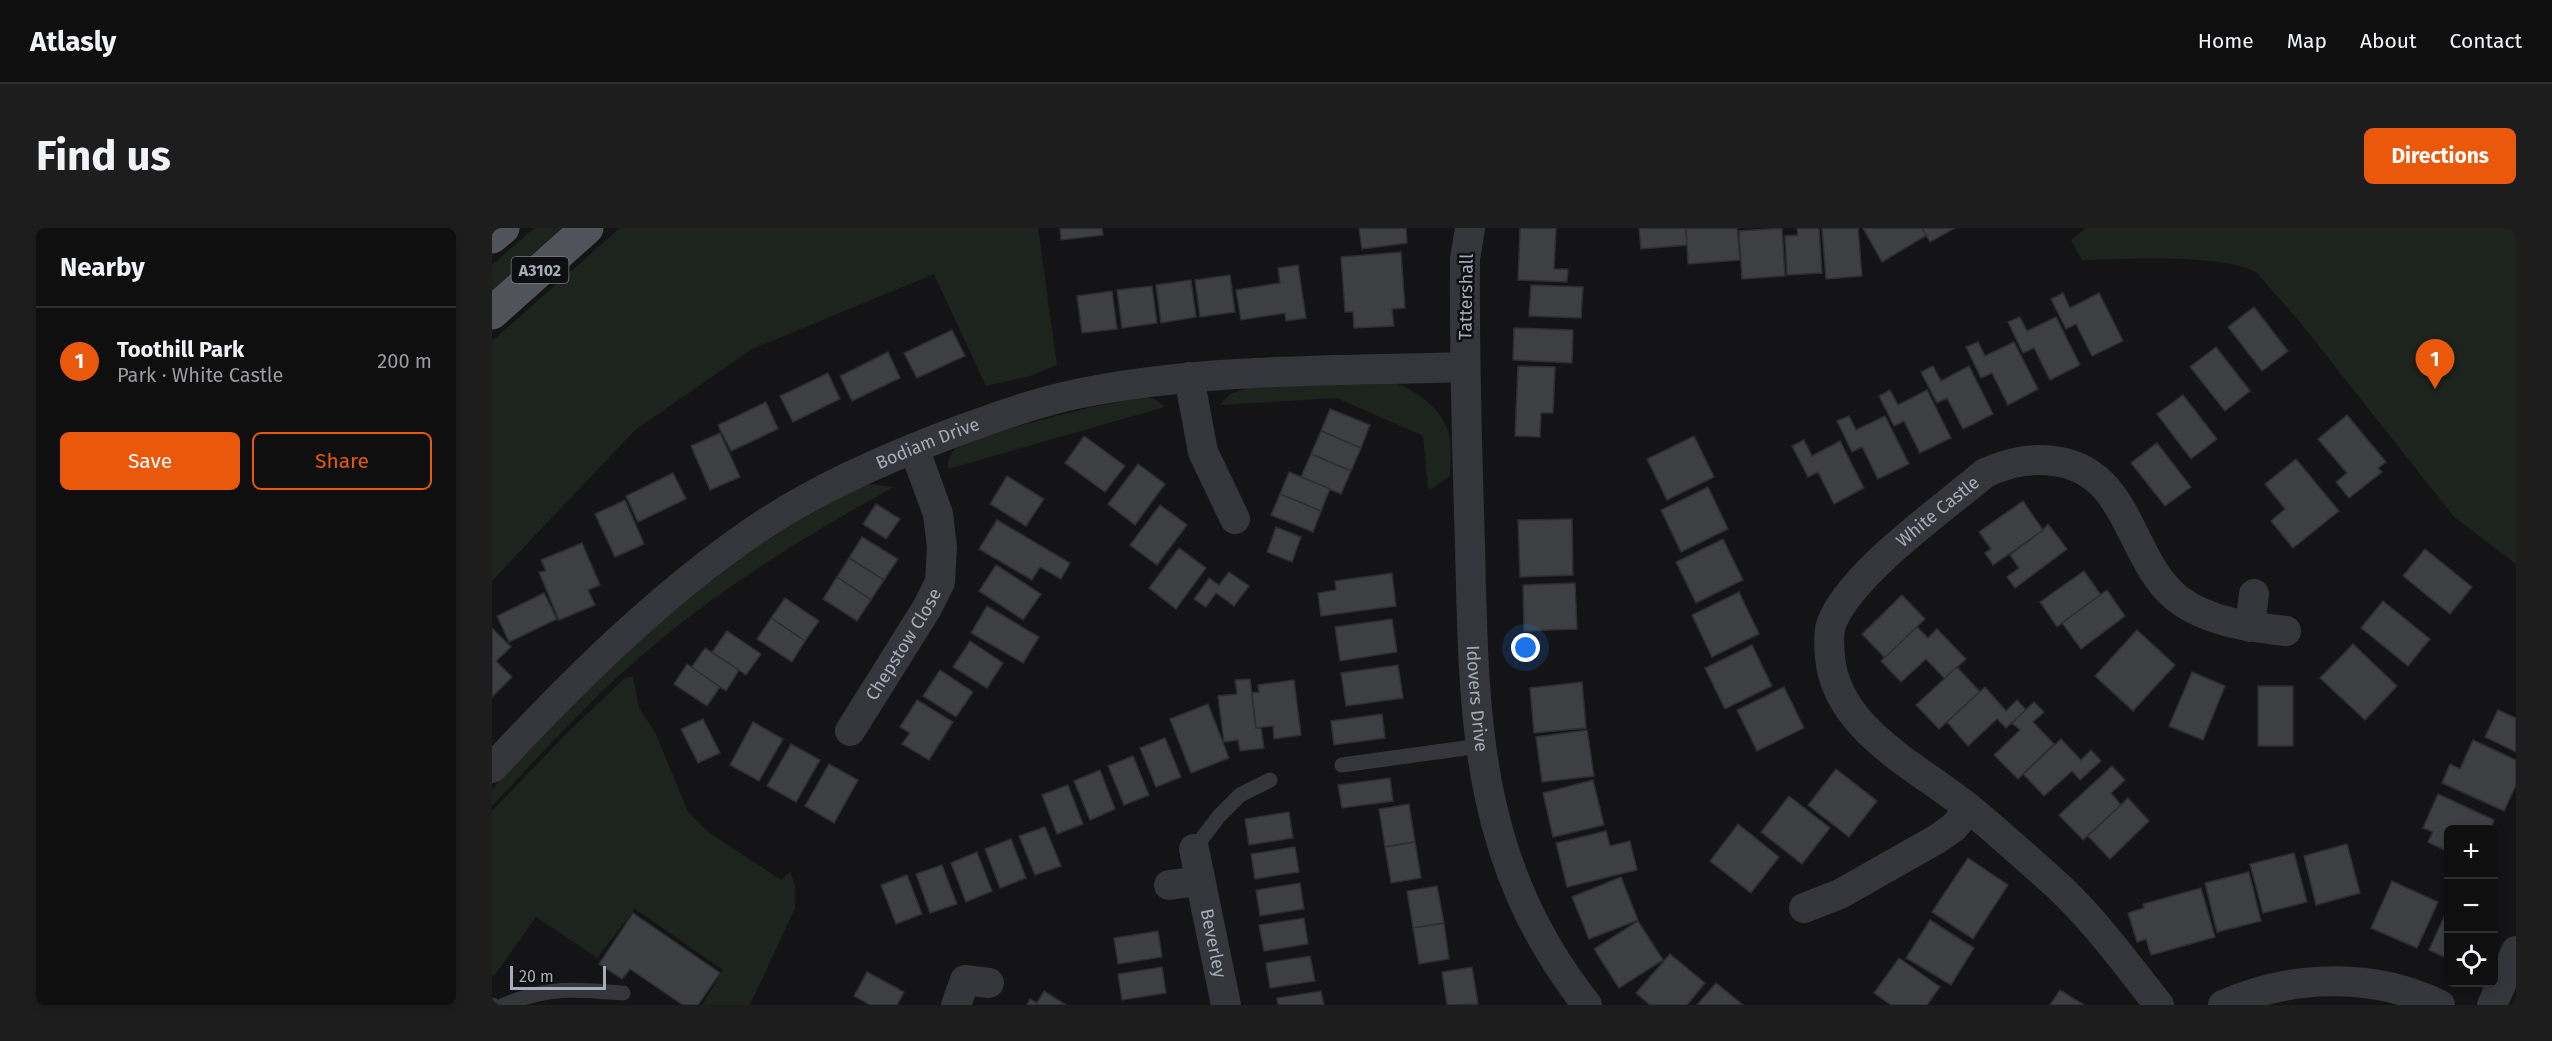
<!DOCTYPE html>
<html lang="en">
<head>
<meta charset="utf-8">
<style>
  body { margin:0; font-family:"Fira Sans",sans-serif; background:#1d1d1e; color:#f1f3f6 }
  .controls { position:absolute; right:18px; bottom:18px; display:grid; overflow:hidden; border-radius:9px; box-shadow:0 3px 9px #0003 }
  .controls button { width:54px; height:54px; display:grid; place-items:center; padding:0; border:0; border-bottom:2px solid #2f2f30; background:#0f0f10; color:#f1f3f6; font:30px sans-serif }
  .scale { position:absolute; left:18px; bottom:15px; width:96px; box-sizing:border-box; padding-left:6px; border:3px solid #a5abb7; border-top:0; font-size:16px; line-height:21px; white-space:nowrap; color:#a5abb7; -webkit-text-stroke:4px #0f0f11; paint-order:stroke }
  .you { position:absolute; left:1034px; top:420px; width:21px; height:21px; margin:-15px; border:4px solid #fff; border-radius:50%; background:#1a73e8; box-shadow:0 0 0 9px #1a73e833 }
  .badge { display:grid; place-items:center; width:39px; height:39px; border-radius:50%; background:#ea580c; color:#fff; font-size:20px; font-weight:700 }
  .pin { position:absolute; translate:-50% -50px; filter:drop-shadow(0 2px 3px #0008) }
  .pin::after { content:''; position:absolute; top:32px; width:21px; height:18px; background:inherit; clip-path:polygon(0 0,100% 0,50% 100%) }
  .list { margin:0; padding:0; list-style:none }
  h2 { display:flex; justify-content:space-between; align-items:center; height:78px; margin:0; padding:0 24px; font-size:26px }
  h2 small { font-size:20px; font-weight:400; color:#9b9c9f }
  .list li { display:grid; grid-template-columns:39px 1fr auto; gap:18px; align-items:center; box-sizing:border-box; height:108px; padding:0 24px; border-top:2px solid #2f2f30 }
  .list b { display:block; font-size:22px; white-space:nowrap }
  .list p { margin:0; font-size:20px; white-space:nowrap; color:#9b9c9f }
  .list em { font-size:20px; font-style:normal; color:#9b9c9f }
  .actions { display:flex; gap:12px; padding:18px 24px }
  .actions a { flex:1; padding:14px 0; border:2px solid #ea580c; border-radius:9px; text-align:center; font-size:21px; color:#ea580c }
  .actions .main { background:#ea580c; color:#fff }
  .icon { flex:none; width:33px; height:33px; fill:none; stroke:currentColor; stroke-width:2; stroke-linecap:round; stroke-linejoin:round }
  .map { position:relative; flex:none; width:2024px; height:777px; overflow:hidden; border-radius:9px }
  header { display:flex; align-items:center; gap:36px; box-sizing:border-box; height:84px; padding:0 30px; background:#0f0f10; border-bottom:2px solid #2f2f30 }
  header strong { font-size:28px }
  nav { display:flex; gap:33px; margin-inline-start:auto; font-size:21px }
  .intro { display:flex; align-items:center; justify-content:space-between; box-sizing:border-box; height:144px; padding:0 36px }
  h1 { margin:0; font-size:42px }
  .button { padding:15px 27px; border-radius:9px; background:#ea580c; color:#fff; font-size:21px; font-weight:700 }
  main { display:flex; gap:36px; padding:0 36px }
  aside { flex:1; background:#0f0f10; border-radius:9px; box-shadow:0 3px 9px #0003 }
  .map>svg:first-child { display:block }
</style>
</head>
<body>
<header>
<strong>Atlasly</strong>
<nav><a>Home</a><a>Map</a><a>About</a><a>Contact</a></nav>
</header>
<div class="intro"><h1>Find us</h1><a class="button">Directions</a></div>
<main>
<aside>
<h2>Nearby<small></small></h2>
<ul class="list">
<li><span class="badge">1</span><div><b>Toothill Park</b><p>Park · White Castle</p></div><em>200 m</em></li>
</ul>
<div class="actions"><a class="main">Save</a><a>Share</a></div>
</aside>
<div class="map">
<svg width="2024" height="777" viewBox="0 0 2024 777">
  <rect width="100%" height="100%" fill="#141416"/>
  <g fill="#1c241d">
    <path d="M 42,0 L 69,0 L 0,63 L 0,37 Z"/>
    <path d="M 128,0 L 546,0 L 565,137 L 538,148 L 494,158 L 442,46 L 260,121 L 143,202 L 0,353 L 0,113 Z"/>
    <path d="M 1594,0 L 2024,0 L 2024,336 L 1962,289 L 1807,93 L 1765,45 C 1736,25 1627,31 1590,32 L 1579,12 Z"/>
    <path d="M 900,154 C 924,162 950,180 957,206 C 960,219 958,235 958,248 L 939,261 L 936,260 L 931,208 L 845,170 L 728,177 L 738,166 L 759,159 Z"/>
    <path d="M 654,169 L 663,171 L 673,179 L 456,241 C 455,221 469,215 485,209 L 599,179 Z"/>
    <path d="M 378,256 L 402,259 C 313,308 225,362 148,429 C 95,475 48,527 0,578 L 0,562 L 10,550 C 78,481 145,408 222,348 C 266,314 317,287 366,259 Z"/>
    <path d="M 141,448 L 147,480 L 163,504 L 196,584 L 216,604 L 289,652 L 298,644 L 303,657 L 303,680 L 258,777 L 210,777 L 231,742 L 143,681 L 105,730 L 44,689 L 2,748 L 0,747 L 0,583 L 75,505 L 133,450 Z"/>
  </g>
  <g fill="#3e3f43" stroke="#2e2e32" stroke-width="1.5">
    <path d="M 568,0 L 610,0 L 611,7 L 569,12 Z"/>
    <path d="M 867,0 L 914,0 L 915,15 L 870,21 Z"/>
    <path d="M 1028,0 L 1064,0 L 1062,41 L 1076,41 L 1075,54 L 1026,52 Z"/>
    <path d="M 1147,0 L 1194,0 L 1195,17 L 1149,21 Z"/>
    <path d="M 1194,0 L 1245,0 L 1248,32 L 1196,36 Z"/>
    <path d="M 1290,0 L 1293,48 L 1250,51 L 1247,3 Z"/>
    <path d="M 1305,0 L 1327,0 L 1330,45 L 1295,47 L 1293,8 L 1306,7 Z"/>
    <path d="M 1330,0 L 1366,0 L 1370,48 L 1334,51 Z"/>
    <path d="M 1371,0 L 1430,0 L 1435,7 L 1390,34 Z"/>
    <path d="M 1430,0 L 1463,0 L 1438,14 Z"/>
    <path d="M 909,24 L 913,80 L 900,81 L 902,98 L 862,100 L 861,84 L 853,84 L 849,29 Z"/>
    <path d="M 806,37 L 814,90 L 794,93 L 793,85 L 749,92 L 744,62 L 788,55 L 786,40 Z"/>
    <path d="M 738,47 L 743,84 L 708,89 L 703,52 Z"/>
    <path d="M 699,52 L 704,89 L 669,95 L 664,57 Z"/>
    <path d="M 1039,57 L 1091,59 L 1089,90 L 1037,88 Z"/>
    <path d="M 660,58 L 665,95 L 630,100 L 625,62 Z"/>
    <path d="M 620,63 L 625,101 L 590,105 L 585,68 Z"/>
    <path d="M 1571,65 L 1578,80 L 1607,65 L 1631,113 L 1600,128 L 1584,96 L 1574,101 L 1559,71 Z"/>
    <path d="M 1762,79 L 1796,123 L 1770,143 L 1736,99 Z"/>
    <path d="M 1528,89 L 1535,103 L 1564,89 L 1588,137 L 1558,152 L 1542,120 L 1531,125 L 1516,94 Z"/>
    <path d="M 1022,100 L 1081,102 L 1080,135 L 1021,132 Z"/>
    <path d="M 460,102 L 473,128 L 425,150 L 412,125 Z"/>
    <path d="M 1486,114 L 1493,128 L 1522,114 L 1546,161 L 1516,177 L 1500,145 L 1489,150 L 1474,119 Z"/>
    <path d="M 1724,119 L 1758,163 L 1733,183 L 1698,139 Z"/>
    <path d="M 396,124 L 408,150 L 360,173 L 348,148 Z"/>
    <path d="M 1026,138 L 1063,139 L 1061,185 L 1049,185 L 1048,209 L 1023,208 Z"/>
    <path d="M 1441,138 L 1449,153 L 1477,138 L 1501,186 L 1471,201 L 1455,170 L 1445,175 L 1429,144 Z"/>
    <path d="M 336,145 L 348,171 L 301,194 L 288,168 Z"/>
    <path d="M 1398,162 L 1406,177 L 1435,162 L 1459,210 L 1428,225 L 1412,193 L 1402,198 L 1387,168 Z"/>
    <path d="M 1691,167 L 1725,211 L 1699,231 L 1665,186 Z"/>
    <path d="M 274,174 L 286,201 L 239,223 L 226,197 Z"/>
    <path d="M 838,181 L 878,197 L 869,220 L 829,203 Z"/>
    <path d="M 1855,187 L 1894,234 L 1886,240 L 1890,244 L 1857,270 L 1844,254 L 1855,245 L 1826,211 Z"/>
    <path d="M 1357,188 L 1364,202 L 1393,188 L 1417,236 L 1386,251 L 1370,219 L 1360,224 L 1345,193 Z"/>
    <path d="M 829,203 L 869,220 L 859,243 L 819,226 Z"/>
    <path d="M 228,205 L 248,249 L 218,262 L 199,218 Z"/>
    <path d="M 592,208 L 633,238 L 613,264 L 573,235 Z"/>
    <path d="M 1202,208 L 1222,249 L 1175,272 L 1155,231 Z"/>
    <path d="M 1312,212 L 1320,228 L 1348,213 L 1372,260 L 1342,276 L 1326,244 L 1316,249 L 1300,218 Z"/>
    <path d="M 1665,215 L 1699,259 L 1673,278 L 1639,235 Z"/>
    <path d="M 819,226 L 859,243 L 849,266 L 809,249 Z"/>
    <path d="M 1804,231 L 1847,283 L 1801,320 L 1779,293 L 1793,281 L 1773,256 Z"/>
    <path d="M 646,236 L 673,256 L 643,297 L 616,276 Z"/>
    <path d="M 797,244 L 838,261 L 829,283 L 788,266 Z"/>
    <path d="M 181,245 L 194,271 L 146,294 L 134,268 Z"/>
    <path d="M 515,248 L 552,271 L 534,298 L 498,276 Z"/>
    <path d="M 1216,259 L 1236,301 L 1189,324 L 1169,282 Z"/>
    <path d="M 788,266 L 829,283 L 821,304 L 779,287 Z"/>
    <path d="M 133,272 L 152,316 L 123,329 L 103,286 Z"/>
    <path d="M 1531,273 L 1551,302 L 1501,337 L 1493,325 L 1499,321 L 1487,304 Z"/>
    <path d="M 384,276 L 408,291 L 394,311 L 371,296 Z"/>
    <path d="M 668,277 L 695,297 L 665,337 L 638,317 Z"/>
    <path d="M 1080,291 L 1081,347 L 1028,349 L 1026,292 Z"/>
    <path d="M 505,292 L 578,335 L 569,351 L 548,339 L 540,352 L 487,321 Z"/>
    <path d="M 1556,296 L 1575,321 L 1523,360 L 1515,349 L 1527,340 L 1518,327 L 1551,302 Z"/>
    <path d="M 784,299 L 809,309 L 800,334 L 775,324 Z"/>
    <path d="M 370,309 L 406,331 L 392,352 L 357,330 Z"/>
    <path d="M 1231,311 L 1251,352 L 1204,375 L 1184,334 Z"/>
    <path d="M 90,315 L 108,357 L 96,362 L 103,377 L 67,392 L 47,344 L 54,343 L 49,332 Z"/>
    <path d="M 687,320 L 714,340 L 684,381 L 657,360 Z"/>
    <path d="M 1933,321 L 1980,359 L 1958,386 L 1911,348 Z"/>
    <path d="M 357,330 L 392,352 L 379,372 L 345,349 Z"/>
    <path d="M 504,337 L 549,366 L 531,392 L 487,363 Z"/>
    <path d="M 1592,343 L 1609,367 L 1565,399 L 1548,374 Z"/>
    <path d="M 737,344 L 757,358 L 742,378 L 724,365 L 714,379 L 702,371 L 717,350 L 727,357 Z"/>
    <path d="M 900,345 L 904,378 L 829,388 L 826,365 L 844,362 L 843,353 Z"/>
    <path d="M 345,349 L 379,372 L 365,393 L 331,371 Z"/>
    <path d="M 1083,355 L 1085,401 L 1032,403 L 1031,357 Z"/>
    <path d="M 1615,362 L 1633,388 L 1589,421 L 1570,395 Z"/>
    <path d="M 1247,364 L 1267,406 L 1220,429 L 1200,387 Z"/>
    <path d="M 52,365 L 65,391 L 17,414 L 5,388 Z"/>
    <path d="M 1410,367 L 1433,391 L 1393,430 L 1370,406 Z"/>
    <path d="M 293,370 L 327,393 L 313,413 L 279,390 Z"/>
    <path d="M 1891,373 L 1938,411 L 1916,438 L 1869,400 Z"/>
    <path d="M 495,378 L 547,409 L 531,435 L 479,405 Z"/>
    <path d="M 279,390 L 313,413 L 300,434 L 265,411 Z"/>
    <path d="M 900,391 L 905,424 L 848,433 L 843,399 Z"/>
    <path d="M 1425,399 L 1436,410 L 1445,401 L 1474,431 L 1453,451 L 1434,431 L 1409,454 L 1389,433 Z"/>
    <path d="M 0,400 L 19,419 L 4,433 L 20,449 L 0,469 Z"/>
    <path d="M 1645,402 L 1683,437 L 1641,483 L 1603,448 Z"/>
    <path d="M 235,403 L 269,426 L 254,447 L 220,424 Z"/>
    <path d="M 478,413 L 511,435 L 495,460 L 461,439 Z"/>
    <path d="M 1861,416 L 1905,458 L 1873,492 L 1828,450 Z"/>
    <path d="M 1260,417 L 1280,458 L 1233,481 L 1213,440 Z"/>
    <path d="M 213,420 L 247,442 L 234,463 L 199,440 Z"/>
    <path d="M 195,436 L 228,459 L 215,478 L 182,456 Z"/>
    <path d="M 906,437 L 911,470 L 854,478 L 849,445 Z"/>
    <path d="M 1465,439 L 1488,464 L 1447,501 L 1424,477 Z"/>
    <path d="M 448,442 L 481,464 L 464,489 L 431,468 Z"/>
    <path d="M 1700,444 L 1733,458 L 1711,512 L 1677,498 Z"/>
    <path d="M 758,451 L 764,500 L 769,500 L 772,520 L 748,523 L 746,512 L 732,514 L 726,468 L 745,466 L 743,452 Z"/>
    <path d="M 802,452 L 809,507 L 782,511 L 781,498 L 764,500 L 760,465 L 767,464 L 766,457 Z"/>
    <path d="M 1090,454 L 1094,500 L 1042,505 L 1038,460 Z"/>
    <rect x="1766" y="458" width="35" height="60"/>
    <path d="M 1292,459 L 1312,500 L 1265,523 L 1245,482 Z"/>
    <path d="M 1493,459 L 1514,483 L 1525,472 L 1534,482 L 1514,500 L 1505,491 L 1476,518 L 1455,494 Z"/>
    <path d="M 425,472 L 461,494 L 437,532 L 410,516 L 418,505 L 408,499 Z"/>
    <path d="M 1542,474 L 1552,484 L 1541,494 L 1562,516 L 1526,551 L 1502,527 L 1528,502 L 1520,495 Z"/>
    <path d="M 716,476 L 737,530 L 699,545 L 678,491 Z"/>
    <path d="M 2006,482 L 2024,490 L 2024,524 L 1993,509 Z"/>
    <path d="M 890,486 L 893,510 L 842,517 L 839,493 Z"/>
    <path d="M 211,491 L 228,525 L 206,535 L 189,501 Z"/>
    <path d="M 261,494 L 291,511 L 267,553 L 238,537 Z"/>
    <path d="M 1095,502 L 1102,548 L 1050,554 L 1044,509 Z"/>
    <path d="M 673,510 L 689,549 L 664,559 L 648,520 Z"/>
    <path d="M 1569,511 L 1589,532 L 1599,522 L 1609,533 L 1588,552 L 1580,543 L 1552,568 L 1531,546 Z"/>
    <path d="M 1981,512 L 2024,532 L 2024,557 L 2012,583 L 1950,555 L 1958,536 L 1968,541 Z"/>
    <path d="M 299,516 L 328,532 L 304,574 L 275,558 Z"/>
    <path d="M 641,528 L 657,567 L 632,577 L 616,538 Z"/>
    <path d="M 337,536 L 366,552 L 342,595 L 313,578 Z"/>
    <path d="M 1620,538 L 1633,552 L 1619,565 L 1629,577 L 1591,612 L 1567,587 Z"/>
    <path d="M 1344,541 L 1385,573 L 1357,609 L 1316,577 Z"/>
    <path d="M 608,542 L 623,581 L 598,592 L 582,553 Z"/>
    <path d="M 898,550 L 901,573 L 850,580 L 846,557 Z"/>
    <path d="M 1101,552 L 1112,597 L 1061,609 L 1051,565 Z"/>
    <path d="M 576,557 L 591,596 L 565,606 L 550,567 Z"/>
    <path d="M 1946,566 L 2002,592 L 1998,602 L 1956,602 L 1956,624 L 1936,614 L 1941,604 L 1931,600 Z"/>
    <path d="M 1297,568 L 1338,600 L 1310,636 L 1269,604 Z"/>
    <path d="M 1636,570 L 1657,593 L 1618,631 L 1596,608 Z"/>
    <path d="M 917,576 L 923,614 L 893,619 L 887,581 Z"/>
    <path d="M 797,584 L 801,610 L 757,617 L 753,591 Z"/>
    <path d="M 1246,596 L 1287,629 L 1259,665 L 1218,633 Z"/>
    <path d="M 553,599 L 569,638 L 543,647 L 527,608 Z"/>
    <path d="M 1114,603 L 1118,618 L 1138,613 L 1145,642 L 1075,659 L 1064,615 Z"/>
    <path d="M 519,611 L 534,650 L 508,660 L 493,621 Z"/>
    <path d="M 923,614 L 929,650 L 899,655 L 893,619 Z"/>
    <path d="M 1855,616 L 1868,665 L 1824,677 L 1812,628 Z"/>
    <path d="M 803,619 L 807,644 L 763,651 L 759,626 Z"/>
    <path d="M 485,624 L 500,663 L 474,674 L 459,635 Z"/>
    <path d="M 1802,625 L 1815,674 L 1771,685 L 1758,636 Z"/>
    <path d="M 1476,630 L 1516,657 L 1481,711 L 1440,684 Z"/>
    <path d="M 450,637 L 465,676 L 438,685 L 424,646 Z"/>
    <path d="M 1757,644 L 1769,693 L 1725,704 L 1713,655 Z"/>
    <path d="M 415,647 L 430,686 L 404,696 L 389,657 Z"/>
    <path d="M 1129,649 L 1146,692 L 1097,711 L 1080,669 Z"/>
    <path d="M 1900,653 L 1946,674 L 1925,720 L 1879,700 Z"/>
    <path d="M 808,655 L 812,681 L 768,688 L 764,662 Z"/>
    <path d="M 945,658 L 952,695 L 921,700 L 915,663 Z"/>
    <path d="M 1709,660 L 1723,709 L 1659,727 L 1654,711 L 1645,714 L 1636,685 L 1652,680 L 1651,676 Z"/>
    <path d="M 1956,680 L 1956,731 L 1937,722 Z"/>
    <path d="M 141,685 L 228,745 L 206,777 L 191,777 L 138,741 L 130,751 L 107,736 Z"/>
    <path d="M 812,690 L 816,716 L 772,723 L 767,697 Z"/>
    <path d="M 1438,692 L 1482,720 L 1459,757 L 1414,730 Z"/>
    <path d="M 1146,693 L 1171,732 L 1127,760 L 1102,721 Z"/>
    <path d="M 952,695 L 957,731 L 927,736 L 921,700 Z"/>
    <path d="M 666,703 L 670,729 L 626,736 L 622,710 Z"/>
    <path d="M 1178,726 L 1213,755 L 1195,777 L 1158,777 L 1144,765 Z"/>
    <path d="M 818,728 L 823,753 L 778,760 L 774,735 Z"/>
    <path d="M 1407,730 L 1448,759 L 1435,777 L 1399,777 L 1382,765 Z"/>
    <path d="M 670,739 L 674,765 L 630,772 L 626,746 Z"/>
    <path d="M 980,739 L 986,776 L 955,777 L 950,744 Z"/>
    <path d="M 375,744 L 412,764 L 405,777 L 378,777 L 362,768 Z"/>
    <path d="M 1224,755 L 1251,777 L 1205,777 Z"/>
    <path d="M 1568,762 L 1592,777 L 1558,777 Z"/>
    <path d="M 552,763 L 574,777 L 535,777 L 538,771 L 545,775 Z"/>
    <path d="M 829,763 L 832,777 L 786,777 L 785,770 Z"/>
  </g>
  <g fill="none" stroke-linecap="round" stroke-linejoin="round">
    <g stroke="#35363c" stroke-width="15">
      <path d="M 850,537 L 988,518"/>
      <path d="M 702,621 L 727,588 L 748,567 L 778,552"/>
      <path d="M 0,777 L 1,777"/>
      <path d="M 12,777 C 57,758 84,761 131,765"/>
    </g>
    <g stroke="#35363c" stroke-width="30">
      <path id="s1" d="M 978,0 L 973,31 C 972,127 975,222 978,317 C 982,491 982,633 1095,777"/>
      <path d="M 697,149 L 711,224 L 743,291"/>
      <path d="M 1758,399 L 1762,366"/>
      <path id="s2" d="M 358,503 L 435,380 L 448,354 L 450,319 L 446,286 L 422,220"/>
      <path id="s3" d="M 0,540 C 79,456 161,373 256,307 C 319,263 392,231 463,204 C 509,187 557,170 605,162 C 727,140 851,143 973,139"/>
      <path id="s4" d="M 702,621 L 734,777"/>
      <path d="M 677,657 L 707,653"/>
      <path d="M 1312,680 L 1348,666 L 1445,611 L 1462,599 L 1477,581"/>
      <path d="M 464,777 L 473,752 L 497,755"/>
      <path id="s5" d="M 1667,777 C 1635,737 1605,695 1567,659 C 1538,633 1508,606 1478,581 C 1428,540 1344,502 1338,429 C 1337,419 1336,407 1339,397 C 1356,347 1451,281 1493,245 C 1518,234 1540,229 1568,234 C 1639,247 1637,333 1686,371 C 1716,394 1758,399 1794,403"/>
      <path d="M 1731,777 C 1798,747 1881,744 1948,777"/>
      <path d="M 2000,777 L 2024,723"/>
    </g>
    <g stroke="#51535b" stroke-width="33">
      <path d="M 0,9 L 11,0"/>
      <path d="M 0,85 L 95,0"/>
    </g>
  </g>
  <g text-anchor="middle" dominant-baseline="central" stroke-width="5" stroke-linejoin="round" paint-order="stroke">
    <rect fill="#0f0f11" stroke="#787c85" stroke-width="1.5" x="19.5" y="29" width="57" height="26" rx="4.5"/>
    <g font-size="16" font-weight="bold" fill="#a5abb7">
      <text x="48" y="42">A3102</text>
    </g>
    <g font-size="18" fill="#a5abb7" stroke="#0f0f11">
      <text transform="translate(974 69) rotate(-89)">Tattershall</text>
      <text stroke="none"><textPath href="#s3" startOffset="549">Bodiam Drive</textPath></text>
      <text stroke="none"><textPath href="#s5" startOffset="676">White Castle</textPath></text>
      <text stroke="none"><textPath href="#s2" startOffset="102">Chepstow Close</textPath></text>
      <text stroke="none"><textPath href="#s1" startOffset="471">Idovers Drive</textPath></text>
      <text stroke="none"><textPath href="#s4" startOffset="96">Beverley</textPath></text>
    </g>
  </g>
</svg>
<div class="controls">
<button>+</button>
<button>−</button>
<button><svg class="icon" aria-label="locate" viewBox="0 0 24 24"><circle cx="12" cy="12" r="6"/><path d="M12 2v4M12 18v4M2 12h4M18 12h4"/></svg></button>
</div>
<div class="scale">20 m</div>
<div class="you"></div>
<div class="pin badge" style="left:1943px;top:161px">1</div>
</div>
</main>
</body>
</html>
